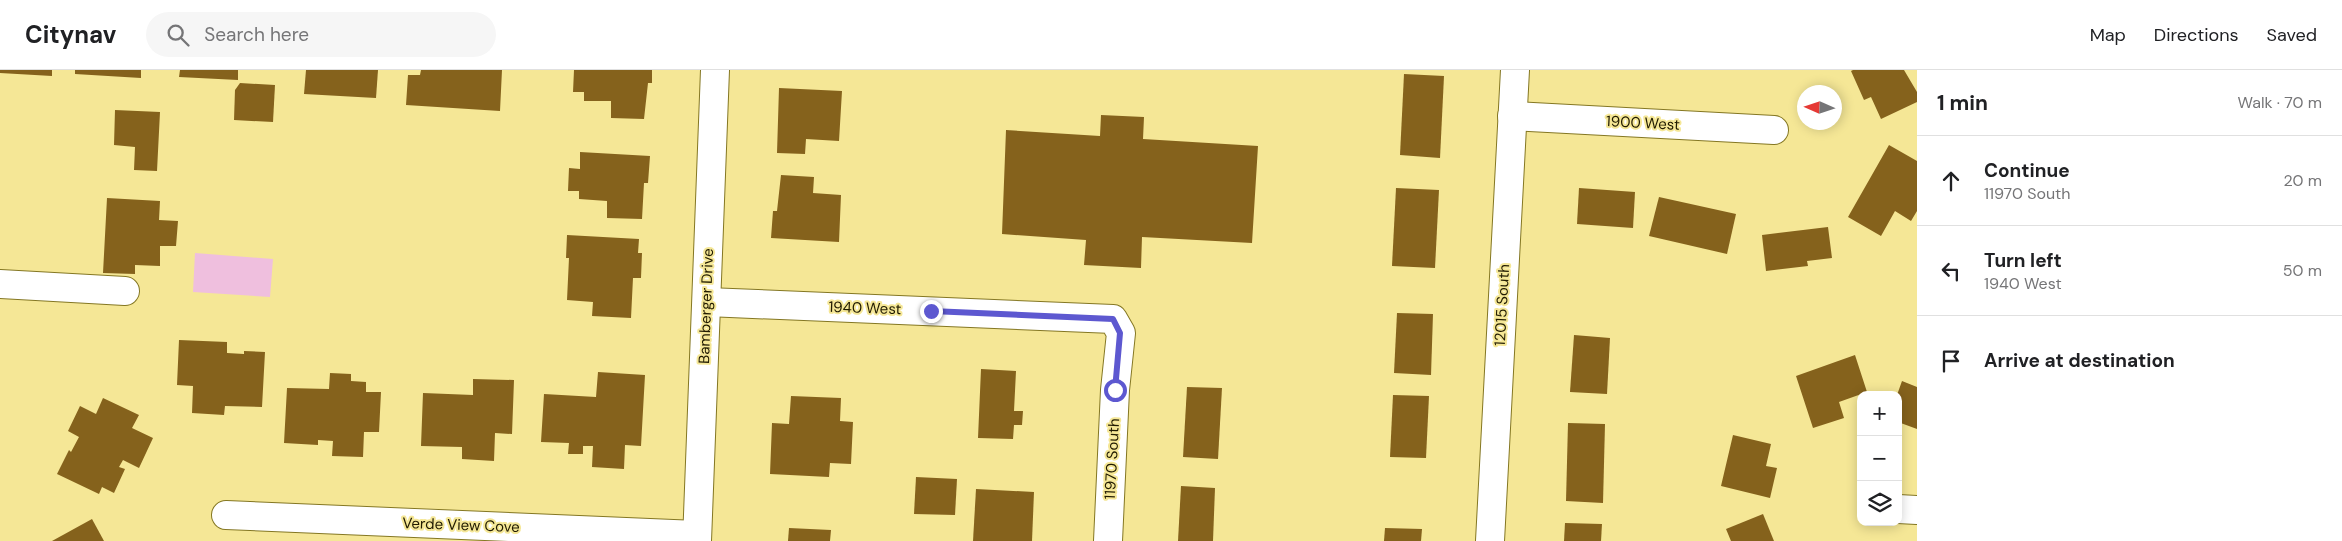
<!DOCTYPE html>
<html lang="en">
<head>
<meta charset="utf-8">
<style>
  body { margin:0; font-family:"DM Sans",sans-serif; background:#f6f6f6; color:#202124 }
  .controls { position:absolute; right:15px; bottom:15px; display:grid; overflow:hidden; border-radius:10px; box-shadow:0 2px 12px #0003 }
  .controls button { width:45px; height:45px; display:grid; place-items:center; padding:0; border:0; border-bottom:1px solid #e0e0e0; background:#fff; color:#202124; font:25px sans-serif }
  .compass { position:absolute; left:1797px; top:15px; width:45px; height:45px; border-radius:50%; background:#fff; box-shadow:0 2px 12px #0003; rotate:273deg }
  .stop { position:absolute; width:15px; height:15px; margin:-11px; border:4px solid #5d58d0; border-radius:50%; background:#fff }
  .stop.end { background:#5d58d0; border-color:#fff; box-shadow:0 1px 5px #0008 }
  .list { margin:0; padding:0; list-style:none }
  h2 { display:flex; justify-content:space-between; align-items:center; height:65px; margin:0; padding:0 20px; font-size:21px }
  h2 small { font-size:16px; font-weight:400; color:#757577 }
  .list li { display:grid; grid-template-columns:32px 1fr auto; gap:15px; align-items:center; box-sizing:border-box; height:90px; padding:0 20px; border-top:1px solid #e0e0e0 }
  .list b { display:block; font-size:19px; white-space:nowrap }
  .list p { margin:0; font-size:16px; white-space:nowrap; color:#757577 }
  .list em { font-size:16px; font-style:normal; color:#757577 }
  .icon { flex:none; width:28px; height:28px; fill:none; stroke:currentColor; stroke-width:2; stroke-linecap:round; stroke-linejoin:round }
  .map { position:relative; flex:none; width:1917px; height:471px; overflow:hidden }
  header { display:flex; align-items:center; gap:30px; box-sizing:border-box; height:70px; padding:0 25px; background:#fff; border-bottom:1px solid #e0e0e0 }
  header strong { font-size:24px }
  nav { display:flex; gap:28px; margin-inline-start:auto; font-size:18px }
  .search { width:350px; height:45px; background:#f6f6f6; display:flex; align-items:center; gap:12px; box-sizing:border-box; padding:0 18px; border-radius:28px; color:#757577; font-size:19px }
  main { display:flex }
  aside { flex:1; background:#fff }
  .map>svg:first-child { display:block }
</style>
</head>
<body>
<header>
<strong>Citynav</strong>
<div class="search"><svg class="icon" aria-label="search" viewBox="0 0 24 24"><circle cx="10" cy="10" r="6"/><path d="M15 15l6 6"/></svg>Search here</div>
<nav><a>Map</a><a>Directions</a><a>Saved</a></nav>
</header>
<main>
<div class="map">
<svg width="1917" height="471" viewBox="0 0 1917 471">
  <rect width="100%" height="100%" fill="#f5e796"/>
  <path fill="#efbfde" d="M 195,183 L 273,189 L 270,227 L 193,222 Z"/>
  <g fill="#85621c">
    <path d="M 0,0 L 52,0 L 52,6 L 0,3 Z"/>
    <path d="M 75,0 L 141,0 L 141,8 L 75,4 Z"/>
    <path d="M 180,0 L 238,0 L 238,10 L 179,7 Z"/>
    <path d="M 306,0 L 378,0 L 376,28 L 304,24 Z"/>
    <path d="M 421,0 L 502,0 L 500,41 L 406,35 L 408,5 L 420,5 Z"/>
    <path d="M 574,0 L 652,0 L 652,13 L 648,13 L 644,49 L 611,48 L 611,31 L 584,31 L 584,22 L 573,22 Z"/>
    <path d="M 1853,0 L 1904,0 L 1917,22 L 1917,32 L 1881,49 L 1871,27 L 1864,30 L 1851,1 Z"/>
    <path d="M 1404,4 L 1444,6 L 1440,88 L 1400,85 Z"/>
    <path d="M 240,13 L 275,15 L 273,52 L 234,50 L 235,20 Z"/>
    <path d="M 779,18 L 842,21 L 839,71 L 806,69 L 805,84 L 777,83 Z"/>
    <path d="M 115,40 L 160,42 L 157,101 L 134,100 L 135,77 L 114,75 Z"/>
    <path d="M 1101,45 L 1144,47 L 1143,69 L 1258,76 L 1252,173 L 1142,167 L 1141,198 L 1084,195 L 1086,170 L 1002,164 L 1006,60 L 1100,66 Z"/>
    <path d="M 1889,75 L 1917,91 L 1917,141 L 1911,151 L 1895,141 L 1881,166 L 1848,147 Z"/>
    <path d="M 580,82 L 650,86 L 648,113 L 644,113 L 642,149 L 607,148 L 607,131 L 579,129 L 579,121 L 568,121 L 569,98 L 580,99 Z"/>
    <path d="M 781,105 L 814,107 L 813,123 L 841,125 L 839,172 L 771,168 L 773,141 L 777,141 Z"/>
    <path d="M 1396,118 L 1439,120 L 1435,198 L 1392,196 Z"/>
    <path d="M 1579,118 L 1635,122 L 1633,158 L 1577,154 Z"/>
    <path d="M 1659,127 L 1736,144 L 1727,184 L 1649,166 Z"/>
    <path d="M 107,128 L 160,131 L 159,150 L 178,151 L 176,176 L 160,176 L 160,196 L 135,195 L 135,204 L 103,203 Z"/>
    <path d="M 1828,157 L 1832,188 L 1807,191 L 1808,196 L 1766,201 L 1762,165 Z"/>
    <path d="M 567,165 L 639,169 L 638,183 L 642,183 L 641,208 L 633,208 L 631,248 L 592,246 L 593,232 L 567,230 L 569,188 L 566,188 Z"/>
    <path d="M 1397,243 L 1433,244 L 1431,305 L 1394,303 Z"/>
    <path d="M 1574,265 L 1610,268 L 1607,324 L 1570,322 Z"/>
    <path d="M 179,270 L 227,272 L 227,283 L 244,284 L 244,281 L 265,282 L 262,337 L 225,336 L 224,345 L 192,343 L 193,316 L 177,315 Z"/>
    <path d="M 1855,285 L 1867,322 L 1839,332 L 1844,348 L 1813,358 L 1796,306 Z"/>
    <path d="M 981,299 L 1016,301 L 1014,341 L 1023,341 L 1022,355 L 1014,355 L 1013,369 L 978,368 Z"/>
    <path d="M 598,302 L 645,305 L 641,376 L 625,375 L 624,399 L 592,397 L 593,376 L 583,376 L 583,384 L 568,384 L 569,373 L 541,372 L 544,324 L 596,327 Z"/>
    <path d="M 330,303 L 351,304 L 351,311 L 366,312 L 366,322 L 381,322 L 379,362 L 364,362 L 363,387 L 332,386 L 333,371 L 318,370 L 318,375 L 284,373 L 287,318 L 329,319 Z"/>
    <path d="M 473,309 L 514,310 L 512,364 L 495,363 L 494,391 L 462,389 L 462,377 L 421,376 L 423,323 L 473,325 Z"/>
    <path d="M 1902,311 L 1917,317 L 1917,359 L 1898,352 L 1898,325 L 1897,325 Z"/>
    <path d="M 1187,317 L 1222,318 L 1218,389 L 1183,387 Z"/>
    <path d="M 1393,325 L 1429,326 L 1426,388 L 1390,387 Z"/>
    <path d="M 791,326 L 841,328 L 840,351 L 853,352 L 851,394 L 830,393 L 829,407 L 770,404 L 772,353 L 789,354 Z"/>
    <path d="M 103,328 L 139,345 L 132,358 L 153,368 L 139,398 L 123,390 L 119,397 L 125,399 L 114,423 L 102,417 L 99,424 L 57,404 L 69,380 L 71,382 L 79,367 L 68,361 L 80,336 L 96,344 Z"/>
    <path d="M 1568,353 L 1605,354 L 1603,433 L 1566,431 Z"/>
    <path d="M 1733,365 L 1771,374 L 1766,396 L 1777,398 L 1770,428 L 1721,416 Z"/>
    <path d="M 916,407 L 957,409 L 955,445 L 914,444 Z"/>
    <path d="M 1181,416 L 1215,418 L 1213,471 L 1178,471 Z"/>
    <path d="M 976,419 L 1034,422 L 1032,471 L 973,471 Z"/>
    <path d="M 1763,444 L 1774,471 L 1731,471 L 1726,459 Z"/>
    <path d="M 92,449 L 104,471 L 52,471 Z"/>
    <path d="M 1565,453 L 1602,454 L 1601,471 L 1564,471 Z"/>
    <path d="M 789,458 L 831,460 L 830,471 L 788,471 Z"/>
    <path d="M 1385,458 L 1422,459 L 1421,471 L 1384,471 Z"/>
  </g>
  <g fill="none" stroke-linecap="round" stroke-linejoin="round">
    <g stroke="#847723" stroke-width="30">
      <g id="minor">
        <path d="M 1512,46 L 1774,60"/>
        <path d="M 0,214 L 125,221"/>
        <path d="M 707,232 L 1113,249 L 1121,263 L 1115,320 L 1108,471"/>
        <path d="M 1898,439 L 1917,440"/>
        <path d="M 226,445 L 697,465"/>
        <path d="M 697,471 L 715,0"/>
        <path d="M 1490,471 L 1515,0"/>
      </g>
    </g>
    <use href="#minor" stroke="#fff" stroke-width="28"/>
  </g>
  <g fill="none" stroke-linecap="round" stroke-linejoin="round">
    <path stroke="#5d58d0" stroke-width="6" d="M 931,241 L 1113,249 L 1120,263 L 1115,320"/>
  </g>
  <g text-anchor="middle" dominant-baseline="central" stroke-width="4" stroke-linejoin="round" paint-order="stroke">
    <g font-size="15" fill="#201a00" stroke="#f5e796">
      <text transform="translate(1643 53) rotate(3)">1900 West</text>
      <text transform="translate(1502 235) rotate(-87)">12015 South</text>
      <text transform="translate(706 236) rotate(-88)">Bamberger Drive</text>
      <text transform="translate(865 238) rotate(2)">1940 West</text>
      <text transform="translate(1112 389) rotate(-87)">11970 South</text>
      <text transform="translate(461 455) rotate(2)">Verde View Cove</text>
    </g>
  </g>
</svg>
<div class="controls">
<button>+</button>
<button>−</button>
<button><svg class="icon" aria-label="layers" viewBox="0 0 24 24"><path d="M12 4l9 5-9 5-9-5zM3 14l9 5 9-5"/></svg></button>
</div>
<svg class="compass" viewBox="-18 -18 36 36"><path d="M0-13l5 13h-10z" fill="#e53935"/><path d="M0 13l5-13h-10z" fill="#757577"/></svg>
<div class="stop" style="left:1115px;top:320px"></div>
<div class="stop end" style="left:931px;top:241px"></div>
</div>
<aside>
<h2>1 min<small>Walk · 70 m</small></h2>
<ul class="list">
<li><svg class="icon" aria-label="ahead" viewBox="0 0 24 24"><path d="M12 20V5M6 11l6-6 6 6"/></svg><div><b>Continue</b><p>11970 South</p></div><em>20 m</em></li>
<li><svg class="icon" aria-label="left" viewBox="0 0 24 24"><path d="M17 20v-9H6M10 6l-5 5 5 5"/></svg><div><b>Turn left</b><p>1940 West</p></div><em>50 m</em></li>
<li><svg class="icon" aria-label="arrive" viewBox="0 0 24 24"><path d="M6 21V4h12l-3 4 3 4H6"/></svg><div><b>Arrive at destination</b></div></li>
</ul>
</aside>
</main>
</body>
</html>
